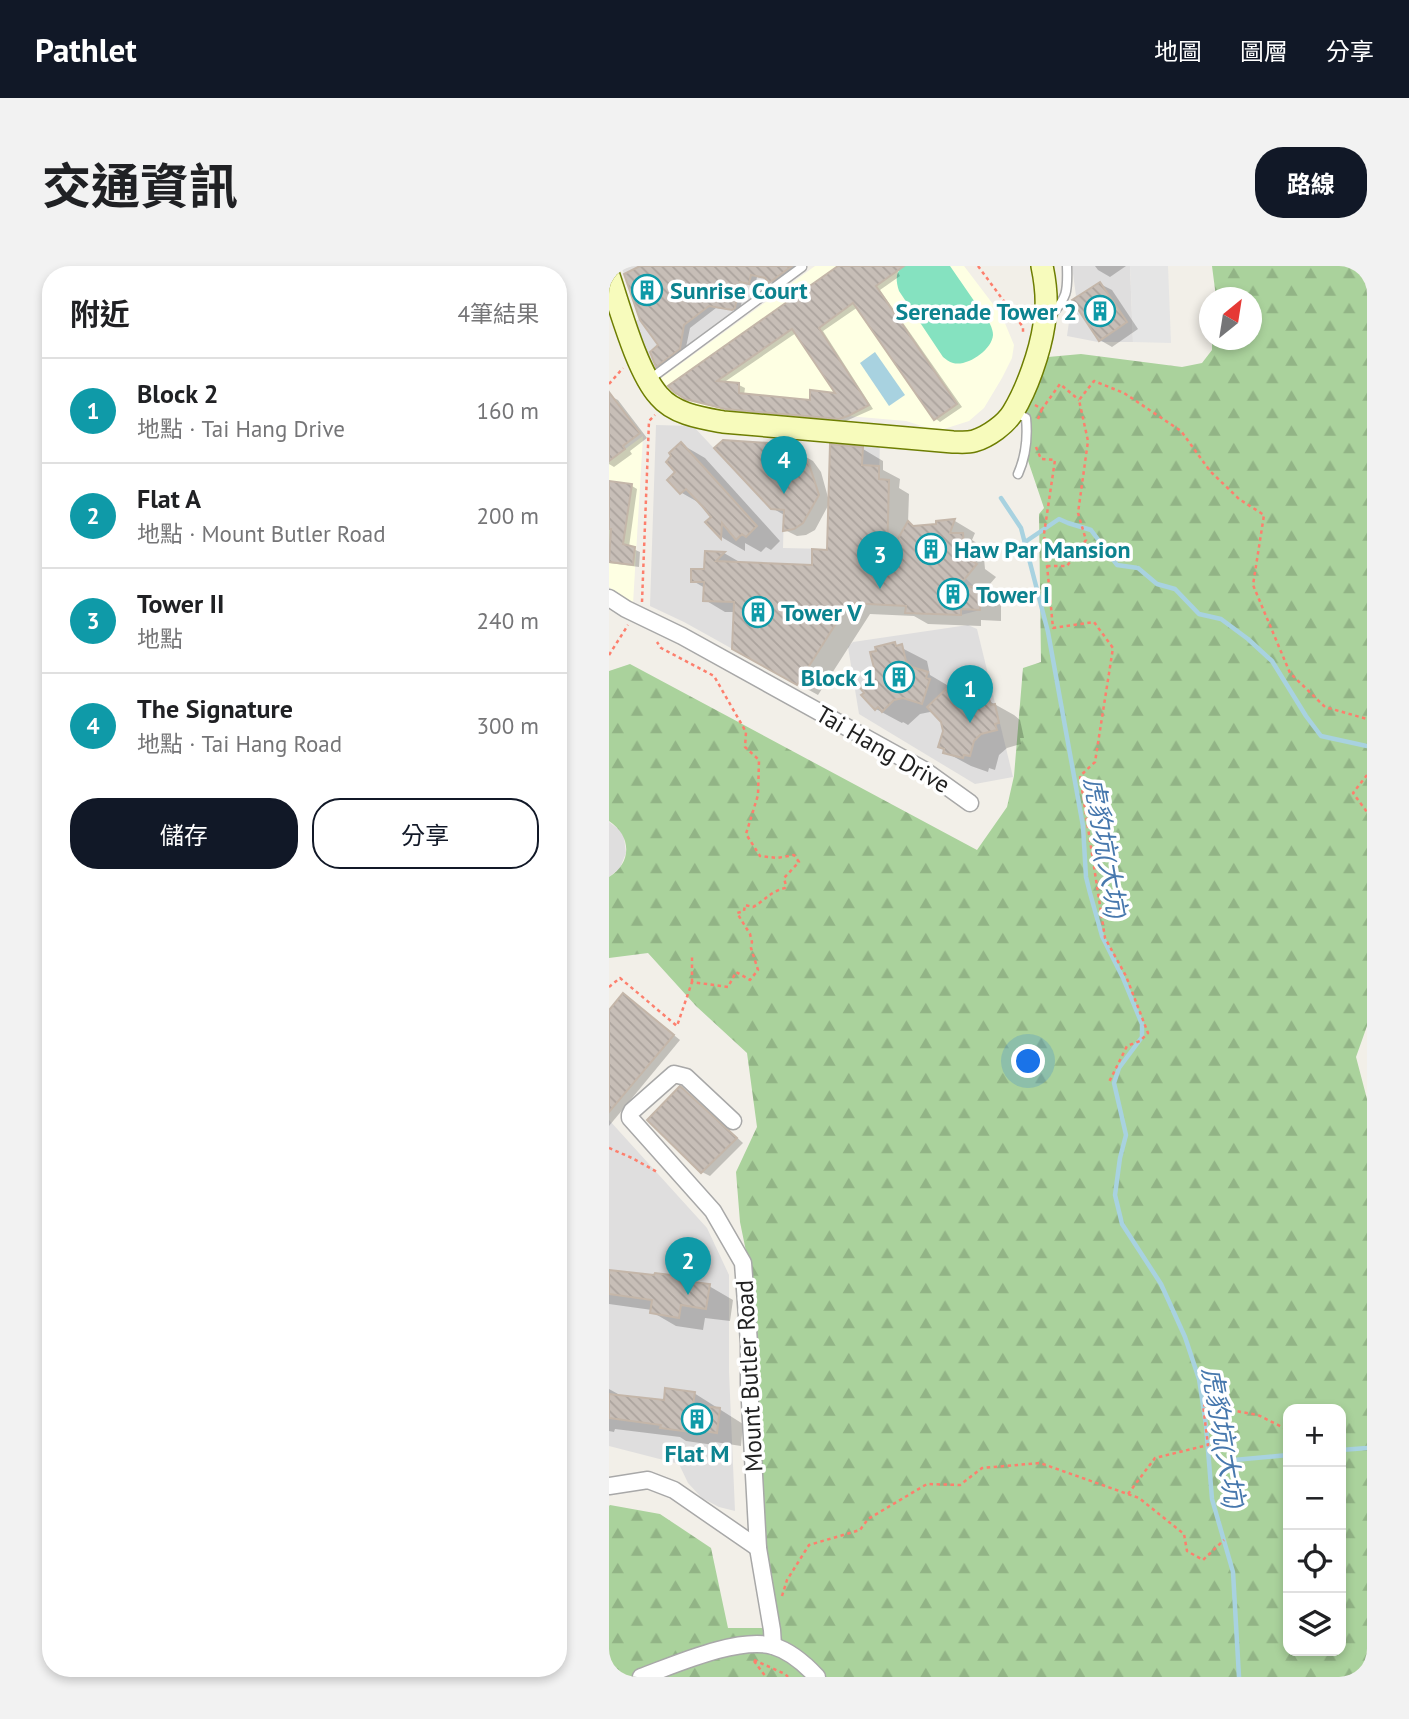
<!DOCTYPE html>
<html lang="zh-TW">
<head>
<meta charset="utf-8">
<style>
  body { margin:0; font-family:"PT Sans","Noto Sans TC",sans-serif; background:#f2f2f2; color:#202124 }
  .controls { position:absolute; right:21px; bottom:21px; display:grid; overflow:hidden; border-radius:14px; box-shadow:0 4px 10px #0003 }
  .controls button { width:63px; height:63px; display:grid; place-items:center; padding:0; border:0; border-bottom:2px solid #e0e0e0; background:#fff; color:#202124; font:35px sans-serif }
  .compass { position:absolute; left:590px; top:21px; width:63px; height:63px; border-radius:50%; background:#fff; box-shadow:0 4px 10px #0003; rotate:30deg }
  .you { position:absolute; left:420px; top:796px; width:24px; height:24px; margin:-18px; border:5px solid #fff; border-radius:50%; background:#1a73e8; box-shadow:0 0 0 10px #1a73e833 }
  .badge { display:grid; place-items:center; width:46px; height:46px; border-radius:50%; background:#111827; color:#fff; font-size:23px; font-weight:700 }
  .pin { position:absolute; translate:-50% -58px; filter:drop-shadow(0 2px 4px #0008) }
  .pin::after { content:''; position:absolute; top:37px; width:24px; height:21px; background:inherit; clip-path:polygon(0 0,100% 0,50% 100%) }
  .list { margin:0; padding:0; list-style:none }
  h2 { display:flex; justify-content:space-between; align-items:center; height:91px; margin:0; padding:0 28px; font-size:30px }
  h2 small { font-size:23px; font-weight:400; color:#757577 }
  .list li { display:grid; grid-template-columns:46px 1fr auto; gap:21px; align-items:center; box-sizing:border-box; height:105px; padding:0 28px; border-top:2px solid #e0e0e0 }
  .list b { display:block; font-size:26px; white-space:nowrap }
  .list p { margin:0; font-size:23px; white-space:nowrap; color:#757577 }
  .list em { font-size:23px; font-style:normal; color:#757577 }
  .actions { display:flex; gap:14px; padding:21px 28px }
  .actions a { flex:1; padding:16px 0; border:2px solid #111827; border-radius:28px; text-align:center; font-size:24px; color:#111827 }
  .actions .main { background:#111827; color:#fff }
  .icon { flex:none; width:38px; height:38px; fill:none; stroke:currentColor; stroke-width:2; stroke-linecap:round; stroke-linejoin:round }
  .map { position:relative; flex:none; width:758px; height:1411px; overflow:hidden; border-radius:28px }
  header { display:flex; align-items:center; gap:42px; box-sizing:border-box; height:98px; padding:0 35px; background:#111827; color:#fff }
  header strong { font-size:33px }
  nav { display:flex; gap:38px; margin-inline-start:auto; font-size:24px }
  .intro { display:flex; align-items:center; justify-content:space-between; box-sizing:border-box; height:168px; padding:0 42px }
  h1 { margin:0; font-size:49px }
  .button { padding:18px 32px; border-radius:28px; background:#111827; color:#fff; font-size:24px; font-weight:700 }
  main { display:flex; gap:42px; padding:0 42px }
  aside { flex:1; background:#fff; border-radius:28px; box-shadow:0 4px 10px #0003 }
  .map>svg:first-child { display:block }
</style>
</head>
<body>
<header>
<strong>Pathlet</strong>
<nav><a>地圖</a><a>圖層</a><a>分享</a></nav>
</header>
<div class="intro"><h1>交通資訊</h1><a class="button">路線</a></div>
<main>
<aside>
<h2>附近<small>4筆結果</small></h2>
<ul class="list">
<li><span class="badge" style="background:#0f9aa8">1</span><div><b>Block 2</b><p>地點 · Tai Hang Drive</p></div><em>160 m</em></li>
<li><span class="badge" style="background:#0f9aa8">2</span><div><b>Flat A</b><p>地點 · Mount Butler Road</p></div><em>200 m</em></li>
<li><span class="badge" style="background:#0f9aa8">3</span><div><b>Tower II</b><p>地點</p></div><em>240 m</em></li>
<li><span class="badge" style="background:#0f9aa8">4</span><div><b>The Signature</b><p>地點 · Tai Hang Road</p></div><em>300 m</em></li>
</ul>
<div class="actions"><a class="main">儲存</a><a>分享</a></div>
</aside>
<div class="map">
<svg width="758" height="1411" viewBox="0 0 758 1411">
  <defs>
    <pattern id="forest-firs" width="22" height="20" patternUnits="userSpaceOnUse" patternTransform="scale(1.75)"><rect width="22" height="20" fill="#aad29c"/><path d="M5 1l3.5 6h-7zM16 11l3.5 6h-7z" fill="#92b486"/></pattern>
    <pattern id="building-back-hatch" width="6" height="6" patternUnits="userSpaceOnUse" patternTransform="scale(1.75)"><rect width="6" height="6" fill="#c7beb7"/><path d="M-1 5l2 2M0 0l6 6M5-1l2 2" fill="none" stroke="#aba39d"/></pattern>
  </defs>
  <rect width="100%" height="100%" fill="#f2efe8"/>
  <g fill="#dfdede">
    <path d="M 12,0 L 185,0 L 45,106 L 26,55 L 31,53 Z"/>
    <path d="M 463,0 L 521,0 L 524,76 L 489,76 L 458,70 L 461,49 L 468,44 L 462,34 L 467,30 Z"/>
    <path d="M 47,159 L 84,160 L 162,243 L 175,244 L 174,282 L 218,283 L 221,170 L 271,172 L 270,213 L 280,214 L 277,304 L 355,311 L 366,321 L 372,321 L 371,344 L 352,349 L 296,347 L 296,340 L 240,337 L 188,419 L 75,356 L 41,340 Z"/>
    <path d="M 359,359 L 368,363 L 404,511 L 366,518 L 250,448 L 239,381 L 244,376 Z"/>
    <path d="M 0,556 L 12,565 L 15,572 L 17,587 L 11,602 L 0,611 Z"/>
    <path d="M 0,854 L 98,962 L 120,1009 L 120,1106 L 126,1245 L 110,1241 L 93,1232 L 79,1217 L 70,1198 L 0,1180 Z"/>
  </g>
  <g fill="#feffe3">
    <path d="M 206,0 L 355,0 L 393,50 L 405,79 L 403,92 L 393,112 L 375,142 L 360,155 L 335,163 L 319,162 L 297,155 L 239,150 L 229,154 L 216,154 L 97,142 L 68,130 L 51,113 Z"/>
    <path d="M 34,170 L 24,338 L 0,321 L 0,195 Z"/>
  </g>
  <path fill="url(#forest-firs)" fill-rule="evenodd" d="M 603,0 L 758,0 L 758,760 L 747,791 L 758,833 L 758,1411 L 0,1411 L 0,1240 L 1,1239 L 51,1248 L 102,1282 L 119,1362 L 161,1362 L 149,1191 L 141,1005 L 131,956 L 127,906 L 148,861 L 138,787 L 87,740 L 39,687 L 0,692 L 0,611 C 23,597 23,570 0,555 L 0,405 L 21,398 L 368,584 L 398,541 L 405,510 L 414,402 L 432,396 L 430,248 L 435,242 L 414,180 L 412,141 L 428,92 L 472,88 L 573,101 L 593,97 L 603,84 L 603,74 L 642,74 L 642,32 L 607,31 ZM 679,1143 L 732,1143 L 732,1385 L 679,1385 Z"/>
  <path fill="#85e2c0" d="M 293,0 L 341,0 L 381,58 C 383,62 384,66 384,69 C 383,84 358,101 344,97 C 340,96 337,93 334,91 L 290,25 C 287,15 286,8 293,0 Z"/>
  <path fill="#e5e5e5" d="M 521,0 L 559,0 L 562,77 L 524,76 Z"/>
  <path fill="#a8d2e0" d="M 266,86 L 296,129 L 280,140 L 251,97 Z"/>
  <g fill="#0003" fill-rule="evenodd">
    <path d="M 56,0 L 193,0 L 167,19 L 160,13 L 148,11 L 146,20 L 136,18 L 131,45 L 107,42 L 81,62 L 76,86 L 53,102 L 48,99 L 52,80 Z"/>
    <path d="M 232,0 L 288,0 L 286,1 L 291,10 L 271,24 L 353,141 L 331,156 L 326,152 L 249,41 L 214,65 L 264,143 L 237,155 L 123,145 L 84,135 L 66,125 ZM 187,67 L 230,129 L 202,136 L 135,129 L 136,122 L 130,119 L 114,117 Z"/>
    <path d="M 486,0 L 517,0 L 501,11 L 489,4 Z"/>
    <path d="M 491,18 L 503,24 L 529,63 L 503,81 L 491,74 Z"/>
    <path d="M 1,130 L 9,134 L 38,172 L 21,185 L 23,188 L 5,201 L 0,198 L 0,131 Z"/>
    <path d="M 72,178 L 96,192 L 171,275 L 162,284 L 157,281 L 152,286 L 136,277 L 136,285 L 114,272 L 99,256 L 104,251 L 94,239 L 73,227 L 61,214 L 68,206 Z"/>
    <path d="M 181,182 L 204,195 L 212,206 L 220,235 L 254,183 L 274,195 L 274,204 L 291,213 L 290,222 L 300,228 L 299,257 L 307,261 L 329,259 L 329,257 L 346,255 L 366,267 L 363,274 L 374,281 L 376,303 L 387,311 L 375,325 L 392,335 L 392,355 L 372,354 L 372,360 L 319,358 L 305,350 L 261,348 L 209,429 L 146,394 L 126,346 L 116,346 L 96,334 L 96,322 L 84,315 L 97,305 L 97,286 L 115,287 L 134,298 L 205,301 L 219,285 L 221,236 L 206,264 L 197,269 L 188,270 L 176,264 L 177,250 L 163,242 Z"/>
    <path d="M 0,216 L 23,220 L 28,223 L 20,281 L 31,286 L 30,301 L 0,297 Z"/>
    <path d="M 285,378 L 318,395 L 321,409 L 343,422 L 343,424 L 367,438 L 380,435 L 405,449 L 411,454 L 415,472 L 411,472 L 412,478 L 398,482 L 390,489 L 386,504 L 380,502 L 379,506 L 362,500 L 336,486 L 336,465 L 333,456 L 326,447 L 321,446 L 311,448 L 299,459 L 294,456 L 293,457 L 267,443 L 264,412 Z"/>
    <path d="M 15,729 L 22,734 L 71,774 L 0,860 L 0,747 Z"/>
    <path d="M 72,823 L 79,827 L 134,877 L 101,910 L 93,906 L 41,854 Z"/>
    <path d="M 0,1006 L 75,1013 L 82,1017 L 100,1020 L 124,1034 L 121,1055 L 96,1052 L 94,1064 L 67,1060 L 43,1046 L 43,1044 L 0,1038 Z"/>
    <path d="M 0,1123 L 9,1128 L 9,1130 L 56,1136 L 85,1127 L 134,1158 L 132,1180 L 106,1176 L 105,1179 L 77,1175 L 71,1171 L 6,1163 L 5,1166 L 0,1165 Z"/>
  </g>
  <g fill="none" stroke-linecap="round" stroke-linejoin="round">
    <g stroke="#a8d2e0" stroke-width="4.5">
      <path d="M 392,232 L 412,262 L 439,366 L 474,560 L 477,611 L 481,627 L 493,670 L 514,712 L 533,758 L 533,771 L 510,802 L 505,817 L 517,869 L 511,892 L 506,929 L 513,958 L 552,1018 L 576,1071 L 590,1113 L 597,1159 L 603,1233 L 624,1306 L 630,1411"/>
      <path d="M 416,276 L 450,253 L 459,257 L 482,264 L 508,299 L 529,302 L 548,318 L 566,323 L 590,348 L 612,353 L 639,373 L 663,395 L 697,450 L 712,470 L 758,480"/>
      <path d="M 732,1184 L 758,1182"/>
      <path d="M 625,1194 L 679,1189"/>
    </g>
  </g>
  <g fill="url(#building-back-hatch)" stroke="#c4b6a9" stroke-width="2" fill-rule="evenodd">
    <path d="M 31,0 L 183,0 L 160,17 L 156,12 L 142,9 L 140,18 L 131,16 L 126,42 L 123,44 L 100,40 L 75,59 L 71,83 L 47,101 L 41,86 L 49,79 L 31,54 L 15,8 Z"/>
    <path d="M 229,0 L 295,0 L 267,20 L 348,138 L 325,154 L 244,37 L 210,62 L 260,139 L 239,150 L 230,153 L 116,143 L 76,133 L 65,126 L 59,120 ZM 183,63 L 226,127 L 201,124 L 201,134 L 130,127 L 130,117 L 108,115 Z"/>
    <path d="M 491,16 L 518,56 L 490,75 L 463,34 Z"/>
    <path d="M 0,126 L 31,167 L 14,180 L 16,183 L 0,195 Z"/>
    <path d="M 114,174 L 176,178 L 188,183 L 193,187 L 200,198 L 210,229 L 194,257 L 185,263 L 174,265 L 175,244 L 162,243 L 105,182 Z"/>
    <path d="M 72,176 L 148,260 L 137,271 L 133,268 L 127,274 L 113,257 L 112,273 L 96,256 L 102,251 L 93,240 L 77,223 L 71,228 L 58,214 L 66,206 L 57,196 L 62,190 L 60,187 Z"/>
    <path d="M 221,178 L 254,181 L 253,199 L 270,200 L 270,213 L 280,214 L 278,292 L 299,255 L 304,260 L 327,258 L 327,255 L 346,253 L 341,267 L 354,267 L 356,290 L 368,298 L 350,320 L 372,321 L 371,344 L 352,343 L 352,349 L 296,347 L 297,340 L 240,337 L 188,419 L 123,383 L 125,336 L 94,335 L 95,316 L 82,316 L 82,303 L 95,303 L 96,285 L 116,286 L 107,295 L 203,299 L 203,283 L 218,284 Z"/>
    <path d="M 0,215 L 23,218 L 14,278 L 26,281 L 24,299 L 0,296 L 2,263 L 0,263 Z"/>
    <path d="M 286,376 L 287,380 L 293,378 L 297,395 L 303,401 L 319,406 L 317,412 L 321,413 L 313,438 L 294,432 L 285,434 L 273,446 L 269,441 L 266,444 L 252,429 L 255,427 L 251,422 L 263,411 L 265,402 L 261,386 L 267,385 L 266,381 Z"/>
    <path d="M 344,422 L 355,434 L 364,437 L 380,433 L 382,439 L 386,438 L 390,457 L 386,458 L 388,464 L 372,468 L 365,475 L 361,490 L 355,489 L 354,492 L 334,487 L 335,483 L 329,481 L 334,465 L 332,456 L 318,441 L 337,423 L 339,426 Z"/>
    <path d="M 14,727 L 65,769 L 0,846 L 0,744 Z"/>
    <path d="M 71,820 L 128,872 L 92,907 L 38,854 Z"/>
    <path d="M 0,1004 L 45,1009 L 46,1007 L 62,1009 L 76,1011 L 75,1015 L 101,1018 L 97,1043 L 72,1039 L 70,1052 L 41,1047 L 43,1034 L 0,1028 Z"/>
    <path d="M 56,1122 L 86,1126 L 84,1139 L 111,1142 L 108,1167 L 82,1163 L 81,1166 L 51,1162 L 52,1159 L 0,1152 L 0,1128 L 55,1134 Z"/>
  </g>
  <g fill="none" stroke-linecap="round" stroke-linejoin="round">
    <g stroke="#a8a8a8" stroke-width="11">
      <g id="service">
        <path d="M 441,51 C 458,31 459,27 458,0"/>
        <path d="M 41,113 L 193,1"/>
        <path d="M 407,147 L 417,152 C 419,172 417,190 409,208"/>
      </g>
    </g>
    <g stroke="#a8a8a8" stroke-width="19">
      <g id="minor">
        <path d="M 0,332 L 17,343 L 73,370 L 315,504 L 361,537"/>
        <path d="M 124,855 L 77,811 L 65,808 L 23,845 L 21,849 L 21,852 L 104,945 L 134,997 L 140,1077 L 140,1118 L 149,1282 L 163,1364 L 164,1380"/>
        <path d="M 0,1220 L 39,1214 L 65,1224 L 149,1282"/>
        <path d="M 32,1411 C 65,1399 130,1370 164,1380 C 181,1385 196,1398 208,1411"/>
      </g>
    </g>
    <g stroke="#6e7e02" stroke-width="24">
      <path id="secondary" d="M 0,10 C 11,42 28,106 50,130 C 65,148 92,152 114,156 L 344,176 C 351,176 358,177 365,175 C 379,171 397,158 404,146 C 418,123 431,86 435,59 C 439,40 437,19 433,0"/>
    </g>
    <g stroke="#fd7f6d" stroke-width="2.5" stroke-dasharray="3.5 3.5" stroke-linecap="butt">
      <path d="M 369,0 L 414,61 L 414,69"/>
      <path d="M 0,118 L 14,102"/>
      <path d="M 426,139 L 433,143 L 451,118 L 470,134"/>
      <path d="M 429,153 L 433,143"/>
      <path d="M 427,181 L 432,193 L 446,194 L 435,268 L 444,362 L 485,356 L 504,382 L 486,496 L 471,510 L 496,672 L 517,710 L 539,767 L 531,775 L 518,780 L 500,816"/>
      <path d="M 438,300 L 458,300 L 477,274 L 469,247 L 479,175 L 470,134 L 485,115 L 515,127 L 572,165 L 601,205 L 630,233 L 655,249 L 644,319 L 681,407 L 716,441 L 758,453"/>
      <path d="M 33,336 L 40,155 L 46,149"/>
      <path d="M 0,389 L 19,359"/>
      <path d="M 758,509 L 744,527 L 758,546"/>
      <path d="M 83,716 L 83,688"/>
      <path d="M 0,721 L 11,712 L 68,760 L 83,716 L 119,721 L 127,706 L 141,714 L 149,704 L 142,682 L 143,676 L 141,668 L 128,647 L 135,645 L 136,639 L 144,641 C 157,634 160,626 176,622 L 177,620 L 175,612 L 190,596 L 185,589 L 168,592 L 151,590 L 137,568 L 149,529 L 150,494 L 136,481 L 137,466 L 105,410 L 52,382 L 48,376"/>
      <path d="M 0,882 L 23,892 L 50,907"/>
      <path d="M 732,1182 L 737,1184"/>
      <path d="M 519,1228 L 546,1192 L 599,1179 L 594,1139 L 649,1149 L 679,1164"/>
      <path d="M 173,1330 L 178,1314 L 200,1279 L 251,1264 L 259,1253 L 318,1218 L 351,1219 L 373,1202 L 431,1197 L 530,1232 L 575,1268 L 578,1285 L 594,1294 L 615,1274"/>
      <path d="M 145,1394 L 176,1408 L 179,1411"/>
      <path d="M 145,1395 L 157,1411"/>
    </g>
    <use href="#service" stroke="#fff" stroke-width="8"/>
    <use href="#minor" stroke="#fff" stroke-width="16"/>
    <use href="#secondary" stroke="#f7fbbc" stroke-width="21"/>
  </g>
  <defs>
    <g id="building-ring" transform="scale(1.575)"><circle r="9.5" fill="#fff" stroke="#0f9aa8" stroke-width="1.5"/><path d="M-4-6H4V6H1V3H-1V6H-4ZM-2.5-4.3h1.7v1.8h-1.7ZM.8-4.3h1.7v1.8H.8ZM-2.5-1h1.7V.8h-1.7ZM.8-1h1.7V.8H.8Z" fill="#0f9aa8"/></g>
  </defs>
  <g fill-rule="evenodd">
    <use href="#building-ring" x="38" y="24"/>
    <use href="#building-ring" x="491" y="45"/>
    <use href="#building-ring" x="322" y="283"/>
    <use href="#building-ring" x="344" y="328"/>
    <use href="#building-ring" x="149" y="346"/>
    <use href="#building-ring" x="290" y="411"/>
    <use href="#building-ring" x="88" y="1153"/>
  </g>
  <g text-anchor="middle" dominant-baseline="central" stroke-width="7" stroke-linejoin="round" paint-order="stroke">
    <g font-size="24" font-weight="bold" fill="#0d838f" stroke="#fff" text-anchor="start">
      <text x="61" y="24">Sunrise Court</text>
      <text x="468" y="45" text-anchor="end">Serenade Tower 2</text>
      <text x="345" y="283">Haw Par Mansion</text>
      <text x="367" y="328">Tower I</text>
      <text x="172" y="346">Tower V</text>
      <text x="267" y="411" text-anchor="end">Block 1</text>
      <text x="88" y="1187" text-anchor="middle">Flat M</text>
    </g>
    <g font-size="24" fill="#212121" stroke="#fff">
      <text transform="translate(274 483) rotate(30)">Tai Hang Drive</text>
      <text transform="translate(140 1110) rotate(-93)">Mount Butler Road</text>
    </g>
    <g font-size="26" font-style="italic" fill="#4778ad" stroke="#fff">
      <text transform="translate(497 582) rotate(80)">虎豹坑(大坑)</text>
      <text transform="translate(615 1172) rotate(80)">虎豹坑(大坑)</text>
    </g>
  </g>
</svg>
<div class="controls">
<button>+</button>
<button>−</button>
<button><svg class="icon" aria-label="locate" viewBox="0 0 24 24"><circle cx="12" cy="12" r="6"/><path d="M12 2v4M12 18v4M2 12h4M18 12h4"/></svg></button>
<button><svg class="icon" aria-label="layers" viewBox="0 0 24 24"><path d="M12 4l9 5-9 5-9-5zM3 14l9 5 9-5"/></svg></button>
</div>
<svg class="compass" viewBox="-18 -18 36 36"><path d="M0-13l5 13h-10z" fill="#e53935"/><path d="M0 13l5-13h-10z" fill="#757577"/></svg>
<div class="you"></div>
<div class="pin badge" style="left:361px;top:457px;background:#0f9aa8">1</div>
<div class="pin badge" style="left:79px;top:1029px;background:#0f9aa8">2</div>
<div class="pin badge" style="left:271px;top:323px;background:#0f9aa8">3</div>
<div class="pin badge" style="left:175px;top:228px;background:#0f9aa8">4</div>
</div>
</main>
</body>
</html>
